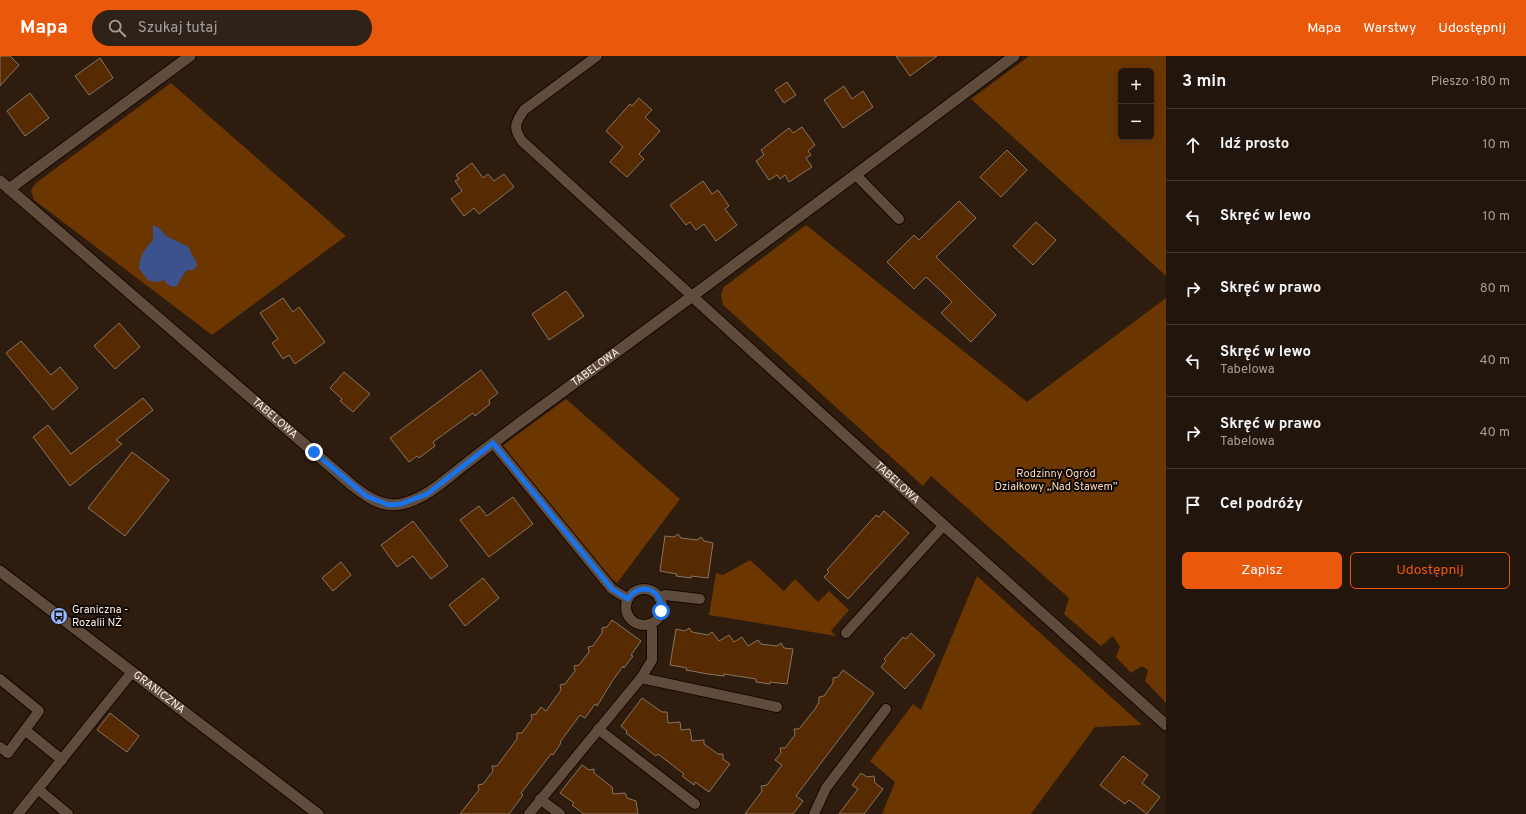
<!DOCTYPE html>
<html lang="pl">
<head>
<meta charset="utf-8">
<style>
  body { margin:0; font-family:Overpass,sans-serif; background:#2e2219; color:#f1f3f6 }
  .controls { position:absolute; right:12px; top:12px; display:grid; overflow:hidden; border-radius:6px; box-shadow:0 2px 10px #0003 }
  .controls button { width:36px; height:36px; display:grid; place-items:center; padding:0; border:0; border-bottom:1px solid #3f342c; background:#22150b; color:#f1f3f6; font:20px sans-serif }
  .stop { position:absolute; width:12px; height:12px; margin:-9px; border:3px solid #1a73e8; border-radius:50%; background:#fff }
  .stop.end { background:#1a73e8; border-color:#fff; box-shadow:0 1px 4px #0008 }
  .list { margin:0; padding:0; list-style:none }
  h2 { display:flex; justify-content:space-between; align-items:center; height:52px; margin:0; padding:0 16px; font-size:17px }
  h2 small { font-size:13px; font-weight:400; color:#a29f9d }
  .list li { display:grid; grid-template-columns:26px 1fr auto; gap:12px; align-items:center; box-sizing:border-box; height:72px; padding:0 16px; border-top:1px solid #3f342c }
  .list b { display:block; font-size:15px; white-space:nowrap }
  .list p { margin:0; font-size:13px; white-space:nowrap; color:#a29f9d }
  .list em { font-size:13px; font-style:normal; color:#a29f9d }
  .actions { display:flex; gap:8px; padding:12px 16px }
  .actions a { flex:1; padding:9px 0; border:1px solid #ea580c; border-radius:6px; text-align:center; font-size:14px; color:#ea580c }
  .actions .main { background:#ea580c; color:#fff }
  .icon { flex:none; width:22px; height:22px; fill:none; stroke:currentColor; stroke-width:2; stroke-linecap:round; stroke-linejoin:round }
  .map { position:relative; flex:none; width:1166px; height:758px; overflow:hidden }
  header { display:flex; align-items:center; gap:24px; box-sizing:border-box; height:56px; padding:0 20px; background:#ea580c; color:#fff }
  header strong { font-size:19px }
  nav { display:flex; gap:22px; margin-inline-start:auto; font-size:14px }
  .search { width:280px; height:36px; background:#2e2219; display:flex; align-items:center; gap:10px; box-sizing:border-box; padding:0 14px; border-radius:22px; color:#a29f9d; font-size:15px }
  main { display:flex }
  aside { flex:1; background:#22150b }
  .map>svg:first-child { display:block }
</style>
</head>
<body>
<header>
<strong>Mapa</strong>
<div class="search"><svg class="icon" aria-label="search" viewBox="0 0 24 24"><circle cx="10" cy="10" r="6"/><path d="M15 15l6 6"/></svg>Szukaj tutaj</div>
<nav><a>Mapa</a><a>Warstwy</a><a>Udostępnij</a></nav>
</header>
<main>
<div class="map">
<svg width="1166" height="758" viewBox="0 0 1166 758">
  <rect width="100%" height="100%" fill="#2e1c0f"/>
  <g fill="#6c3600" fill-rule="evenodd">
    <path d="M 1029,0 L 1166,0 L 1166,220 L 971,43 ZM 1121,15 L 1151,15 L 1151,81 L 1121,81 Z"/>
    <path d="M 171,27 L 346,180 L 212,279 L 34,144 L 31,134 L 36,127 Z"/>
    <path d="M 806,169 L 1027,346 L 1166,242 L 1166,647 L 1145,625 L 1148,614 L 1142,610 L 1131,617 L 1116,601 L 1120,591 L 1113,580 L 1101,590 L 1064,558 L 1069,542 L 931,420 L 923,430 L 723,249 L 721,239 L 724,231 Z"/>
    <path d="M 566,343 L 680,443 L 617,527 L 611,522 L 502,390 Z"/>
    <path d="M 750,504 L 784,535 L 795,523 L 818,546 L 829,535 L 849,554 L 831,575 L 836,580 L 709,559 L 716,517 L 723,519 Z"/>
    <path d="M 977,520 L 1142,669 L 1095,671 L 1031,758 L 882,758 L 895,726 L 870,705 L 913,648 L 921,654 Z"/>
  </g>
  <path fill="#3c528d" d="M 153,169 L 159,172 L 166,180 L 189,191 C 191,200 196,202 197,209 L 194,214 L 187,214 L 183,219 L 177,230 L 173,231 L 167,228 L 164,224 L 159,226 L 149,225 L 139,213 C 140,198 144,195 153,184 Z"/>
  <g fill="#572b01" stroke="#887363">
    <path d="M 0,0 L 10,0 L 19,9 L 0,30 Z"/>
    <path d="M 896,0 L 937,0 L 910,20 Z"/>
    <path d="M 100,2 L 113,22 L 89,39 L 75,20 Z"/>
    <path d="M 787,26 L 796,39 L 784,47 L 775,34 Z"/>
    <path d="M 844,30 L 852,43 L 863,35 L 873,51 L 843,72 L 824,44 Z"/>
    <path d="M 30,37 L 49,62 L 25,80 L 7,55 Z"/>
    <path d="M 639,42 L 652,54 L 645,61 L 660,75 L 639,98 L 644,103 L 627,121 L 610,106 L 623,91 L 606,75 L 630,48 L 632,50 Z"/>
    <path d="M 802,71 L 815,89 L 808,95 L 811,99 L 806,102 L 812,111 L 789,126 L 785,119 L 780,123 L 777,119 L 769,124 L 756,105 L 764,99 L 761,94 L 789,72 L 793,77 Z"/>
    <path d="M 1007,94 L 1027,114 L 1001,141 L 980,121 Z"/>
    <path d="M 472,107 L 483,122 L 488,118 L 494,125 L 504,118 L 514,131 L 479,158 L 474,152 L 464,160 L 451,143 L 462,135 L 455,125 L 459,123 L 456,119 Z"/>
    <path d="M 703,125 L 712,138 L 718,134 L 729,150 L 725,153 L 737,169 L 716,185 L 704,168 L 696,174 L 690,166 L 686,169 L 670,149 Z"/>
    <path d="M 959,145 L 976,162 L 936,201 L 996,259 L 971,286 L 941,257 L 952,246 L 941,235 L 926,221 L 914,233 L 887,206 L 914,179 L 919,184 Z"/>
    <path d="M 1036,166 L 1056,184 L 1033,209 L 1013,190 Z"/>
    <path d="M 566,235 L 584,260 L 549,284 L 532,258 Z"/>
    <path d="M 283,242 L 293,256 L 299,251 L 325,286 L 295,308 L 289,299 L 283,303 L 272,287 L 278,283 L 260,257 Z"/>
    <path d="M 119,267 L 140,291 L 115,313 L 94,290 Z"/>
    <path d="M 21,285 L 51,319 L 60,311 L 78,332 L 53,354 L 6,297 Z"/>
    <path d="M 481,314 L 498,337 L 489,344 L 490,348 L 475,360 L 473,357 L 433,386 L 435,390 L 419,402 L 417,400 L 409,406 L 390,382 Z"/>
    <path d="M 344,316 L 370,338 L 353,356 L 340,345 L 342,343 L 330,332 Z"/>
    <path d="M 143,342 L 153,354 L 116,384 L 122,388 L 70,430 L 33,381 L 48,369 L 71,398 Z"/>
    <path d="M 132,396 L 169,424 L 125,480 L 88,452 Z"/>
    <path d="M 513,441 L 533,468 L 489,501 L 460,464 L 479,450 L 487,460 Z"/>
    <path d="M 884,455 L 909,477 L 848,543 L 824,521 L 829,516 L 827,514 L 876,459 L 879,461 Z"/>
    <path d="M 413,465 L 448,510 L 431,523 L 413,500 L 397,511 L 381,489 Z"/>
    <path d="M 678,478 L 681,482 L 697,484 L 701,481 L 704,485 L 713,487 L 708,522 L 691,520 L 691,522 L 683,521 L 676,520 L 677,518 L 660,515 L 665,480 L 674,481 Z"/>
    <path d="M 341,506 L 351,519 L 333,535 L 322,522 Z"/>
    <path d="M 483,522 L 499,542 L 465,570 L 449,549 Z"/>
    <path d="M 612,564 L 641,585 L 631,599 L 633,600 L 624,612 L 623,610 L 613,624 L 597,650 L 595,648 L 585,662 L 580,659 L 560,686 L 561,687 L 553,699 L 551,698 L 521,737 L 523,739 L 509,758 L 460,758 L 479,734 L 478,729 L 483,728 L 493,715 L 492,710 L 497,710 L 517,683 L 517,677 L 522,677 L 532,663 L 531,659 L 536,658 L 541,651 L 546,655 L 561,634 L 560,629 L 565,628 L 575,615 L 574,610 L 579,609 L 589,596 L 588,591 L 593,590 L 602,577 L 602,572 L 607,571 Z"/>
    <path d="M 689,572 L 692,576 L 708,579 L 712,576 L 719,585 L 729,579 L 734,586 L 742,581 L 748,590 L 758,584 L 761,588 L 777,590 L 781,587 L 784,592 L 793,593 L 787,628 L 770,626 L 770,628 L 756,626 L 756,623 L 724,618 L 724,620 L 708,618 L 686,614 L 687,612 L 670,609 L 676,573 L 685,575 Z"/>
    <path d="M 911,577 L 935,599 L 905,633 L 881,611 L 886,605 L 884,603 L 903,581 L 906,583 Z"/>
    <path d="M 843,614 L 874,637 L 796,740 L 803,745 L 793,758 L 745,758 L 762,735 L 761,730 L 767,729 L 782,709 L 775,704 L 781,697 L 780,692 L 785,692 L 795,679 L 794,673 L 799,673 L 815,653 L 819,646 L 819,641 L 824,640 L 833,627 L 833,622 L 838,621 Z"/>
    <path d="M 642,642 L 662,656 L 667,656 L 668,667 L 680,666 L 681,674 L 690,673 L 692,685 L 704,684 L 704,688 L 718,698 L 723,698 L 723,703 L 730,708 L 709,736 L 695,726 L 694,729 L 682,720 L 684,718 L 658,698 L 656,700 L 626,677 L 627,675 L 621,670 Z"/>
    <path d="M 110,657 L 139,680 L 127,696 L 97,674 Z"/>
    <path d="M 1123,700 L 1148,719 L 1142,727 L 1160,741 L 1147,758 L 1129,744 L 1125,748 L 1100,729 Z"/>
    <path d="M 582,709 L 589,714 L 594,713 L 594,717 L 612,731 L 613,738 L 625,737 L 627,742 L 636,745 L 638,758 L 584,758 L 572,749 L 574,747 L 560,737 Z"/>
    <path d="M 861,717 L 867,721 L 874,720 L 875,727 L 883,733 L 864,758 L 839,758 L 858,733 L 852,729 Z"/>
  </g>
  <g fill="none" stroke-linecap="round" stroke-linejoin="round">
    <g stroke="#150600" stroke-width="12">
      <g id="service">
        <path d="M 597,0 L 524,54 C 515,67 513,72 522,85 L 693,241"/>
        <path d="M 856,119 L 899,163"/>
        <path d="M 493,387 L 612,533 L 628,543"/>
        <circle cx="644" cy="551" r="18"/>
        <path d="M 659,542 L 665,539 L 700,543"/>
        <path d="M 846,577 L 944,469"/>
        <path d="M 641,622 L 777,651"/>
        <path d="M 0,623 L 39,655 L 8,697 L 0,691"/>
        <path d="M 598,673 L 695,748"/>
        <path d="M 25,674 L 62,704"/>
        <path d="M 38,733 L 68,758"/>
        <path d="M 540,743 L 560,758"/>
        <path d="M 18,758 L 132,616"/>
        <path d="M 529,758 L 641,622 L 652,604 L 652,573 L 649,568"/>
        <path d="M 814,758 L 826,732 L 886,653"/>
      </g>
    </g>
    <g stroke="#150600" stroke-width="13">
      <g id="minor">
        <path id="s1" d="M 0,125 L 353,430 C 367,441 383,452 401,448 C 425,443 445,424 463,410 C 486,392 509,375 532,358 C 694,240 854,120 1014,0"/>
        <path d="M 9,133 L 190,0"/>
        <path id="s2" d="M 693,241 L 919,447 L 1166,669"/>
        <path id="s3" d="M 0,515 L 318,758"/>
      </g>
    </g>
    <use href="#service" stroke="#604c3d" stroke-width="10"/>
    <use href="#minor" stroke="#604c3d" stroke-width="11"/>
  </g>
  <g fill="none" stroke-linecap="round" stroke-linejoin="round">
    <path stroke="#1a73e8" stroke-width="5" d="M 314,396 L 366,440 L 389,449 L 401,448 L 427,438 L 493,387 L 612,533 L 628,543 C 640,525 663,533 661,555"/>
  </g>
  <defs>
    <g id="bus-disc" transform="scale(0.9)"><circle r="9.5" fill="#98b5fd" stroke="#100904"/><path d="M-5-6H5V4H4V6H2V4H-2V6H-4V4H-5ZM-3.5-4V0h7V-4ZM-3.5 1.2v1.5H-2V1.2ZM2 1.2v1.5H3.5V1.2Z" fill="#111"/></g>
  </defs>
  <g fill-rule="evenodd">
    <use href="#bus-disc" x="59" y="560"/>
  </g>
  <g text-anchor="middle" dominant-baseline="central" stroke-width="4" stroke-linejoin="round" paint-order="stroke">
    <g font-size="11" fill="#fbeee5" stroke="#100904">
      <text stroke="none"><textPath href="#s1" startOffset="758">TABELOWA</textPath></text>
      <text stroke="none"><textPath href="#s1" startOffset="363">TABELOWA</textPath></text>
      <text stroke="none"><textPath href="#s2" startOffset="276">TABELOWA</textPath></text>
      <text stroke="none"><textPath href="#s3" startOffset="200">GRANICZNA</textPath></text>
    </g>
    <g font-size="11" fill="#f9d5bc" stroke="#100904">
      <text x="1056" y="418">Rodzinny Ogród<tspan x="1056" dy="13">Działkowy „Nad Stawem”</tspan></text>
    </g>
    <g font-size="11" fill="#fbeee5" stroke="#100904" text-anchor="start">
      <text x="72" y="554">Graniczna -<tspan x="72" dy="13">Rozalii NŻ</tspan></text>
    </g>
  </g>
</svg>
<div class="controls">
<button>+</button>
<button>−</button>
</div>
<div class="stop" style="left:661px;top:555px"></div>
<div class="stop end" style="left:314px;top:396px"></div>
</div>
<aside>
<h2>3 min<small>Pieszo · 180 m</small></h2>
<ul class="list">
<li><svg class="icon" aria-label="ahead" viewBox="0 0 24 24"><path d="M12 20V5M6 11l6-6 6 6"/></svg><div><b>Idź prosto</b></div><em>10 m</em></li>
<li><svg class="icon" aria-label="left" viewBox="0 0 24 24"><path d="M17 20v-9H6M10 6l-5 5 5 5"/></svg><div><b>Skręć w lewo</b></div><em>10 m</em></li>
<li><svg class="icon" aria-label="right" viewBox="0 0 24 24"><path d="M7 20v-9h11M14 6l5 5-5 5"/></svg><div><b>Skręć w prawo</b></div><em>80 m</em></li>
<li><svg class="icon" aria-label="left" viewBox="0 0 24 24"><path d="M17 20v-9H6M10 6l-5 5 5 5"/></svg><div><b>Skręć w lewo</b><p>Tabelowa</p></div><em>40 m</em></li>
<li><svg class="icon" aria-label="right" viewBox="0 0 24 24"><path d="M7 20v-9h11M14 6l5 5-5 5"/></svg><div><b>Skręć w prawo</b><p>Tabelowa</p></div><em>40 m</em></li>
<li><svg class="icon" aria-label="arrive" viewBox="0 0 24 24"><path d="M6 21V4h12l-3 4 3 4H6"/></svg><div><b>Cel podróży</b></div></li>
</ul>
<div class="actions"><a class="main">Zapisz</a><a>Udostępnij</a></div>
</aside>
</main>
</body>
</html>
